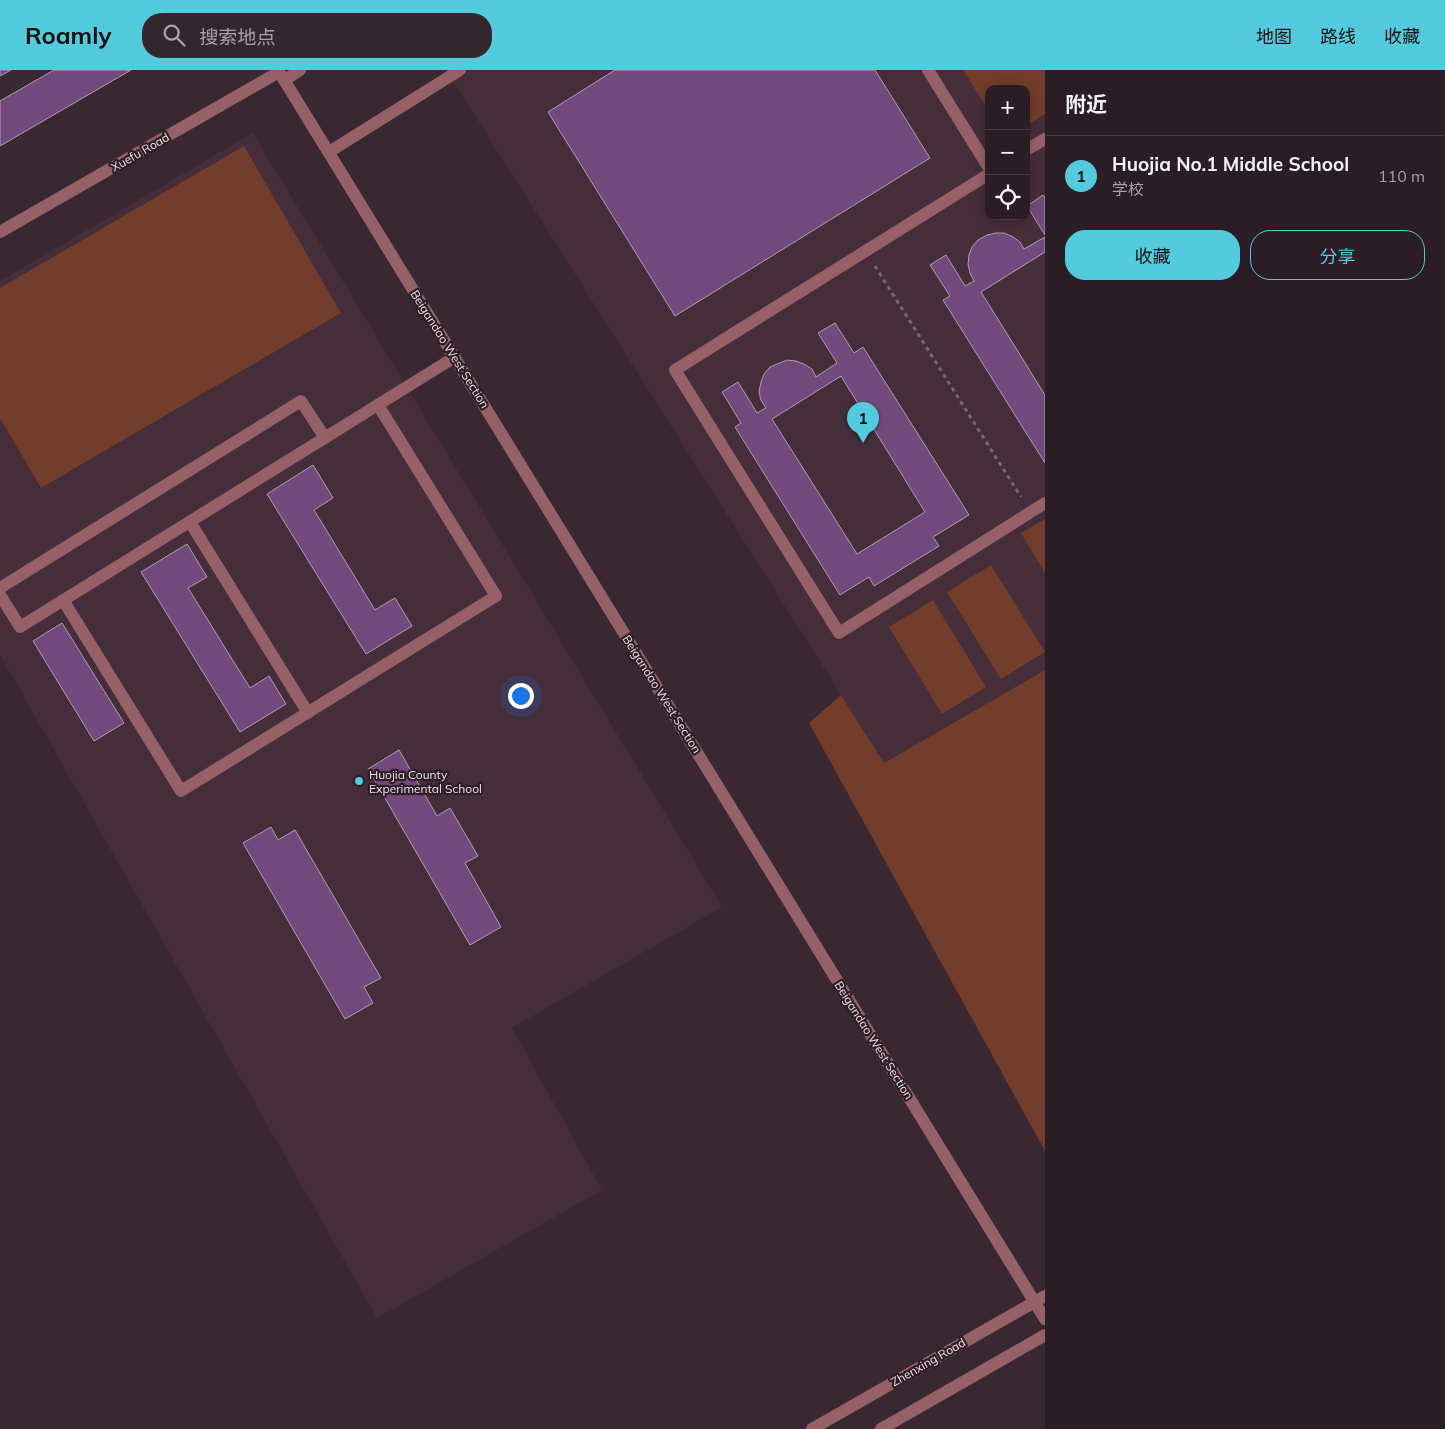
<!DOCTYPE html>
<html lang="zh">
<head>
<meta charset="utf-8">
<style>
  body { margin:0; font-family:Mulish,"Noto Sans SC",sans-serif; background:#33262d; color:#f1f3f6 }
  .controls { position:absolute; right:15px; top:15px; display:grid; overflow:hidden; border-radius:10px; box-shadow:0 2px 12px #0003 }
  .controls button { width:45px; height:45px; display:grid; place-items:center; padding:0; border:0; border-bottom:1px solid #473b42; background:#2b1d25; color:#f1f3f6; font:25px sans-serif }
  .you { position:absolute; left:520px; top:625px; width:18px; height:18px; margin:-12px; border:4px solid #fff; border-radius:50%; background:#1a73e8; box-shadow:0 0 0 8px #1a73e833 }
  .badge { display:grid; place-items:center; width:32px; height:32px; border-radius:50%; background:#54cadd; color:#111; font-size:16px; font-weight:700 }
  .pin { position:absolute; translate:-50% -41px; filter:drop-shadow(0 1px 2px #0008) }
  .pin::after { content:''; position:absolute; top:26px; width:18px; height:15px; background:inherit; clip-path:polygon(0 0,100% 0,50% 100%) }
  .list { margin:0; padding:0; list-style:none }
  h2 { display:flex; justify-content:space-between; align-items:center; height:65px; margin:0; padding:0 20px; font-size:21px }
  h2 small { font-size:16px; font-weight:400; color:#a6a2a7 }
  .list li { display:grid; grid-template-columns:32px 1fr auto; gap:15px; align-items:center; box-sizing:border-box; height:80px; padding:0 20px; border-top:1px solid #473b42 }
  .list b { display:block; font-size:19px; white-space:nowrap }
  .list p { margin:0; font-size:16px; white-space:nowrap; color:#a6a2a7 }
  .list em { font-size:16px; font-style:normal; color:#a6a2a7 }
  .actions { display:flex; gap:10px; padding:15px 20px }
  .actions a { flex:1; padding:11px 0; border:1px solid #54cadd; border-radius:20px; text-align:center; font-size:18px; color:#54cadd }
  .actions .main { background:#54cadd; color:#111 }
  .icon { flex:none; width:28px; height:28px; fill:none; stroke:currentColor; stroke-width:2; stroke-linecap:round; stroke-linejoin:round }
  .map { position:relative; flex:none; width:1045px; height:1359px; overflow:hidden }
  header { display:flex; align-items:center; gap:30px; box-sizing:border-box; height:70px; padding:0 25px; background:#54cadd; color:#111 }
  header strong { font-size:24px }
  nav { display:flex; gap:28px; margin-inline-start:auto; font-size:18px }
  .search { width:350px; height:45px; background:#33262d; display:flex; align-items:center; gap:12px; box-sizing:border-box; padding:0 18px; border-radius:20px; color:#a6a2a7; font-size:19px }
  main { display:flex }
  aside { flex:1; background:#2b1d25 }
  .map>svg:first-child { display:block }
</style>
</head>
<body>
<header>
<strong>Roamly</strong>
<div class="search"><svg class="icon" aria-label="search" viewBox="0 0 24 24"><circle cx="10" cy="10" r="6"/><path d="M15 15l6 6"/></svg>搜索地点</div>
<nav><a>地图</a><a>路线</a><a>收藏</a></nav>
</header>
<main>
<div class="map">
<svg width="1045" height="1359" viewBox="0 0 1045 1359">
  <rect width="100%" height="100%" fill="#392731"/>
  <g fill="#462d3a" fill-rule="evenodd">
    <path d="M 446,0 L 1045,0 L 1045,600 L 884,693 ZM 989,19 L 1026,19 L 1026,146 L 989,146 Z"/>
    <path d="M 253,63 L 722,837 L 512,958 L 602,1120 L 377,1248 L 0,585 L 0,211 Z"/>
  </g>
  <g fill="#723d2a">
    <path d="M 963,0 L 1045,0 L 1045,44 L 1026,56 L 1026,19 L 989,19 L 989,41 Z"/>
    <path d="M 244,76 L 341,243 L 41,418 L 0,348 L 0,218 Z"/>
    <path d="M 1045,449 L 1045,503 L 1021,463 Z"/>
    <path d="M 991,495 L 1045,582 L 1001,609 L 947,522 Z"/>
    <path d="M 933,530 L 986,617 L 942,644 L 889,557 Z"/>
    <path d="M 1045,600 L 1045,1081 L 809,653 L 841,625 L 884,693 Z"/>
  </g>
  <g fill="#72497d" stroke="#ad9eb1" fill-rule="evenodd">
    <path d="M 0,0 L 11,0 L 0,6 Z"/>
    <path d="M 54,0 L 131,0 L 0,76 L 0,31 Z"/>
    <path d="M 615,0 L 875,0 L 930,88 L 675,246 L 548,42 Z"/>
    <path d="M 1043,125 L 1045,128 L 1045,165 L 1027,136 Z"/>
    <path d="M 996,163 L 1004,163 L 1013,167 L 1020,172 L 1024,179 L 1045,167 L 1045,182 L 981,222 L 1045,325 L 1045,393 L 943,230 L 950,226 L 930,195 L 946,185 L 965,216 L 974,211 L 970,203 L 968,194 L 969,185 L 972,177 L 978,170 L 987,165 Z"/>
    <path d="M 835,253 L 854,283 L 863,277 L 969,445 L 933,467 L 939,476 L 874,516 L 869,507 L 840,525 L 735,357 L 741,353 L 722,322 L 738,312 L 757,343 L 766,338 L 761,330 L 759,322 L 761,312 L 764,304 L 770,297 L 787,290 L 796,291 L 804,294 L 812,299 L 816,307 L 837,293 L 818,263 ZM 841,306 L 925,442 L 857,484 L 772,349 Z"/>
    <path d="M 313,395 L 333,428 L 314,440 L 375,540 L 395,528 L 412,556 L 366,584 L 267,424 Z"/>
    <path d="M 187,474 L 207,507 L 188,518 L 250,618 L 269,606 L 286,634 L 240,662 L 141,502 Z"/>
    <path d="M 62,553 L 124,653 L 94,671 L 33,571 Z"/>
    <path d="M 399,680 L 437,746 L 450,738 L 478,786 L 465,793 L 501,857 L 470,875 L 368,699 Z"/>
    <path d="M 271,757 L 278,770 L 295,760 L 381,908 L 364,917 L 373,933 L 345,949 L 243,773 Z"/>
  </g>
  <g fill="none" stroke-linecap="round" stroke-linejoin="round">
    <path stroke="#776770" stroke-width="3" stroke-dasharray="4 4" stroke-linecap="butt" d="M 875,196 L 1021,427"/>
    <g stroke="#966166" stroke-width="12">
      <path d="M 278,0 L 1045,1249"/>
      <path d="M 928,0 L 989,98"/>
      <path d="M 285,10 L 300,0"/>
      <path d="M 1026,80 L 1045,69"/>
      <path d="M 329,82 L 460,0"/>
      <path d="M 989,104 L 675,300 L 839,563 L 1045,433"/>
      <path d="M 0,162 L 279,2"/>
      <path d="M 190,452 L 308,643"/>
      <path d="M 0,518 L 301,331 L 325,368"/>
      <path d="M 0,525 L 20,557 L 455,287"/>
      <path d="M 63,530 L 181,721 L 496,526 L 378,335"/>
      <path d="M 812,1359 L 1045,1226"/>
      <path d="M 881,1359 L 1045,1265"/>
    </g>
  </g>
  <circle fill="#54cadd" stroke="#2f1d27" stroke-width="2" cx="359" cy="711" r="5"/>
  <g text-anchor="middle" dominant-baseline="central" stroke-width="4.5" stroke-linejoin="round" paint-order="stroke">
    <g font-size="12" fill="#ede1e7" stroke="#2f1d27">
      <text transform="translate(140 82) rotate(-30)">Xuefu Road</text>
      <text transform="translate(450 279) rotate(58)">Beigandao West Section</text>
      <text transform="translate(662 624) rotate(58)">Beigandao West Section</text>
      <text transform="translate(874 970) rotate(58)">Beigandao West Section</text>
      <text transform="translate(928 1292) rotate(-30)">Zhenxing Road</text>
    </g>
    <g font-size="12" fill="#ede1e7" stroke="#2f1d27" text-anchor="start">
      <text x="369" y="704">Huojia County<tspan x="369" dy="14">Experimental School</tspan></text>
    </g>
  </g>
</svg>
<div class="controls">
<button>+</button>
<button>−</button>
<button><svg class="icon" aria-label="locate" viewBox="0 0 24 24"><circle cx="12" cy="12" r="6"/><path d="M12 2v4M12 18v4M2 12h4M18 12h4"/></svg></button>
</div>
<div class="you"></div>
<div class="pin badge" style="left:863px;top:373px">1</div>
</div>
<aside>
<h2>附近<small></small></h2>
<ul class="list">
<li><span class="badge">1</span><div><b>Huojia No.1 Middle School</b><p>学校</p></div><em>110 m</em></li>
</ul>
<div class="actions"><a class="main">收藏</a><a>分享</a></div>
</aside>
</main>
</body>
</html>
